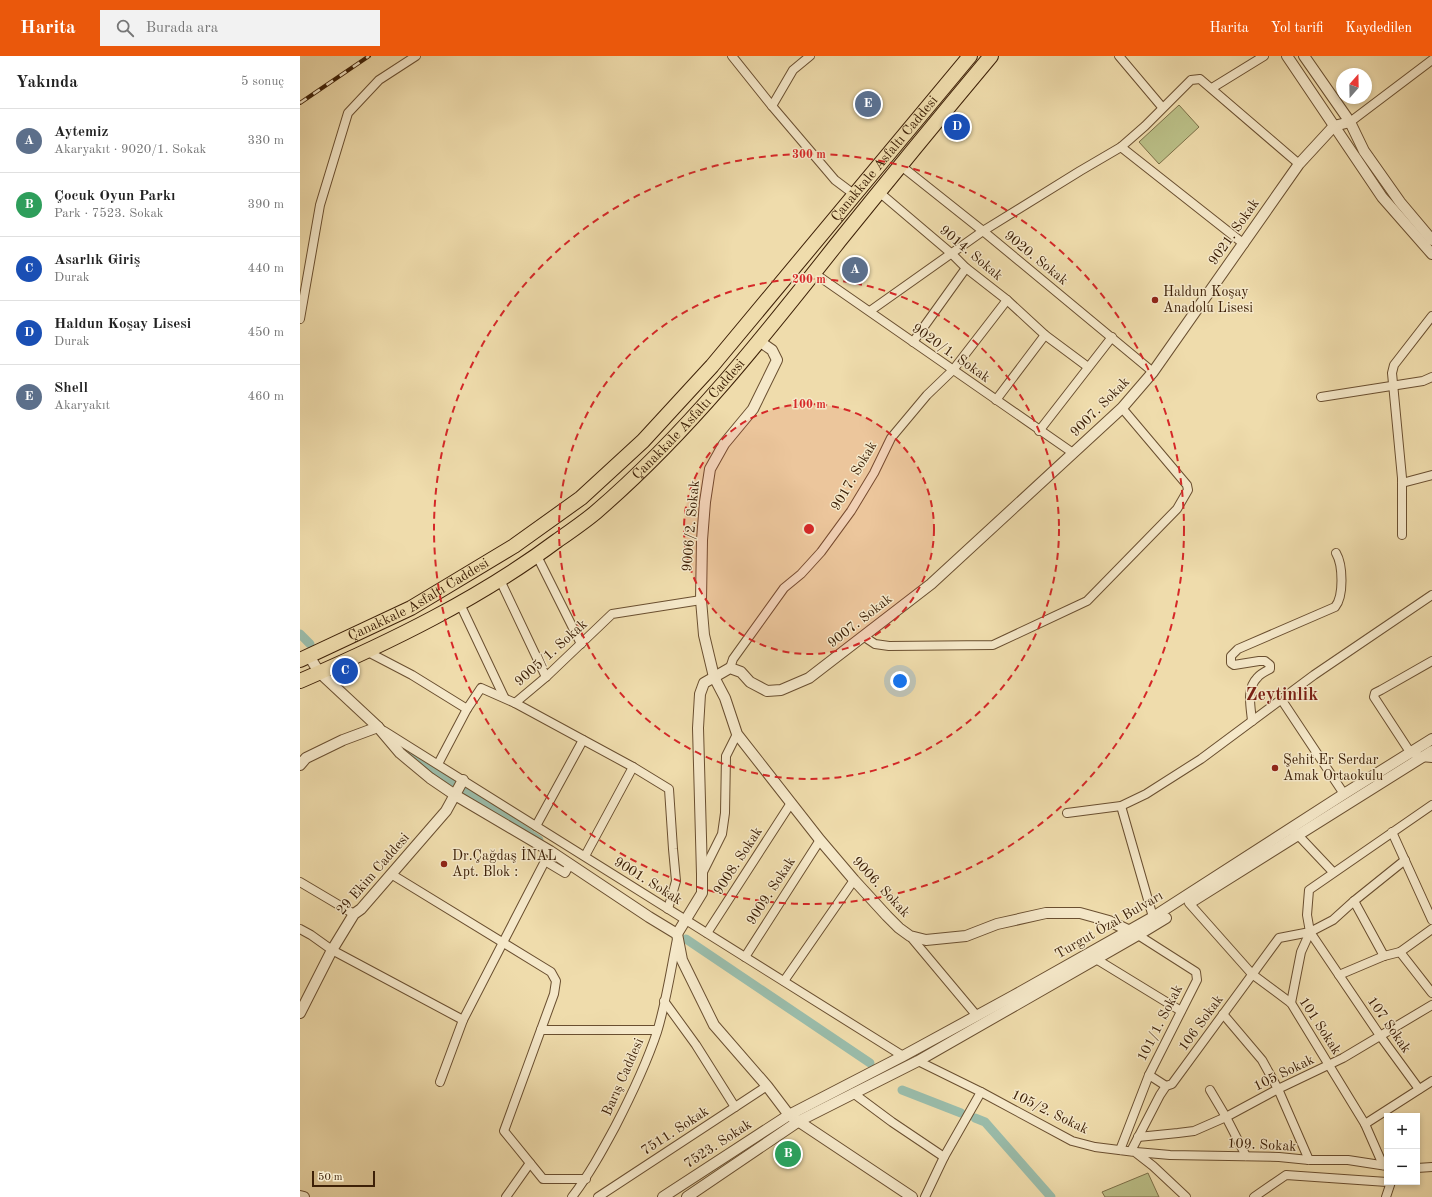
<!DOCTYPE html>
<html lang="tr">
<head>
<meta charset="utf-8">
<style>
  body { margin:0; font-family:"Old Standard TT",serif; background:#f2f2f2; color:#222 }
  .controls { position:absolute; right:12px; bottom:12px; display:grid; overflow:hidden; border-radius:0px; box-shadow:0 2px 6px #0003 }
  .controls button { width:36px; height:36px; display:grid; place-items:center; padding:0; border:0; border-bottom:1px solid #e0e0e0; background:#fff; color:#222; font:20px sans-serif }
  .compass { position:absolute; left:1036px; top:12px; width:36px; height:36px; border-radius:50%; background:#fff; box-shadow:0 2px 6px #0003; rotate:20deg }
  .scale { position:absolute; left:12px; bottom:10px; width:63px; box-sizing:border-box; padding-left:4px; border:2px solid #3d2007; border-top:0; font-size:11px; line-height:14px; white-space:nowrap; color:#3d2007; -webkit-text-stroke:3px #f5e8c9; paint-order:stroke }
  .you { position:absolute; left:600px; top:625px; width:14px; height:14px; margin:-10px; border:3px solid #fff; border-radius:50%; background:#1a73e8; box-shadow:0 0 0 6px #1a73e833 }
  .badge { display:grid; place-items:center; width:26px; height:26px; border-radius:50%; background:#ea580c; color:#fff; font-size:13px; font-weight:700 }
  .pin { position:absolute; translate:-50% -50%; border:2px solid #fff; box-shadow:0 1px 4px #0006 }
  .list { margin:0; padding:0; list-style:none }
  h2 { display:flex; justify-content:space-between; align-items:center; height:52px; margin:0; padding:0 16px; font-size:17px }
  h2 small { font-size:13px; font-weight:400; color:#767676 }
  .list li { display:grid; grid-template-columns:26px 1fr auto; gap:12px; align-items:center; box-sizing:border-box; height:64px; padding:0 16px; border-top:1px solid #e0e0e0 }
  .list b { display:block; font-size:15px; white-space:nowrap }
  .list p { margin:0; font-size:13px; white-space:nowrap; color:#767676 }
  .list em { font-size:13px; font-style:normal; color:#767676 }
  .icon { flex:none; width:22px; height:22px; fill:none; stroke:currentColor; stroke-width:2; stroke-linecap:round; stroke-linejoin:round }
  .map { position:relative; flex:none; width:1132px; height:1141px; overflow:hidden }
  header { display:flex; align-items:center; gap:24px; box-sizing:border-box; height:56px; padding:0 20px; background:#ea580c; color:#fff }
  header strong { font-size:19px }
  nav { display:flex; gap:22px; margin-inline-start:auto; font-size:14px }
  .search { width:280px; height:36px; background:#f2f2f2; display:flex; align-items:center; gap:10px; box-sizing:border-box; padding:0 14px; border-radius:0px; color:#767676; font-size:15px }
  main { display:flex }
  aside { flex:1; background:#fff }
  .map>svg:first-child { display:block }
</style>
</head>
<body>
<header>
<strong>Harita</strong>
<div class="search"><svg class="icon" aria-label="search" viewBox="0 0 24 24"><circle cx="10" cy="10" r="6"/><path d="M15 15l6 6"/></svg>Burada ara</div>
<nav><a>Harita</a><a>Yol tarifi</a><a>Kaydedilen</a></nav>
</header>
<main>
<aside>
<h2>Yakında<small>5 sonuç</small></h2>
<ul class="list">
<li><span class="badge" style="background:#5c6f8a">A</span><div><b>Aytemiz</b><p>Akaryakıt · 9020/1. Sokak</p></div><em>330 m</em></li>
<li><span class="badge" style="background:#2e9e5b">B</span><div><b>Çocuk Oyun Parkı</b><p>Park · 7523. Sokak</p></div><em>390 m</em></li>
<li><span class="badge" style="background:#1a4fb4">C</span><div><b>Asarlık Giriş</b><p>Durak</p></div><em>440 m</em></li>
<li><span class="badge" style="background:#1a4fb4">D</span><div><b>Haldun Koşay Lisesi</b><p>Durak</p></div><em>450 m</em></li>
<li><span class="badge" style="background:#5c6f8a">E</span><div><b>Shell</b><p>Akaryakıt</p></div><em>460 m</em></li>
</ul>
</aside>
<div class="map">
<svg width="1132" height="1141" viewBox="0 0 1132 1141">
  <rect width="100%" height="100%" fill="#efdcac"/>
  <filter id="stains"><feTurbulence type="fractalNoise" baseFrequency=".005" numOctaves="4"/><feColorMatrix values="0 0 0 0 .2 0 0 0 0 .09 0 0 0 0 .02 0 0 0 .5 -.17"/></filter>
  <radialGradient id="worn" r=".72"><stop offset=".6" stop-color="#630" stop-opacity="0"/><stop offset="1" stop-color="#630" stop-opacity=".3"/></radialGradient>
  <g fill="#bbc088" stroke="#7c7048">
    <path d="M 879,49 L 899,71 L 859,108 L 839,86 Z"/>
    <path d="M 848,1117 L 859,1141 L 805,1141 L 802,1136 Z"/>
  </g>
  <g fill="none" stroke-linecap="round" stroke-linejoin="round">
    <g stroke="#9abcaa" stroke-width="9">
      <path d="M 0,578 L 10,588"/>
      <path d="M 98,689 L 152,726"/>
      <path d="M 165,734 L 239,784"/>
      <path d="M 386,883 L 570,1007"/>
      <path d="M 602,1034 L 661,1057"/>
      <path d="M 675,1062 L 685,1066 L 751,1141"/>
    </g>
    <g stroke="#6a4f30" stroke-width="10">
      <g id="minor">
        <path d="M 432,0 L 472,50 L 535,124 L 555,139"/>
        <path d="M 819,0 L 862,51"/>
        <path d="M 912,32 L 964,0"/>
        <path d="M 472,50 L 493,14 L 510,0"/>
        <path d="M 1050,66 L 1132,4"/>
        <path d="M 821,91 L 944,188"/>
        <path d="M 600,109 L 683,175 L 853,316"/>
        <path d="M 579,136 L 652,198 L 666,212 L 707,244 L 745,279 L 788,311"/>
        <path d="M 514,217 L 773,397"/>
        <path d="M 570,255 L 683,175 L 780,115 L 821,91 L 845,70 L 891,24 L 900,23 L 999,108"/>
        <path d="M 0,263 L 20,149 L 48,57 L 79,24 L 116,0"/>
        <path d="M 613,286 L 666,212"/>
        <path d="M 1021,341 L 1123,325 L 1132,321"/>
        <path d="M 696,344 L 745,279"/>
        <path d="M 739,375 L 812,281"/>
        <path d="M 1102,427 L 1132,419"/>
        <path d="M 1102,479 L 1102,422 L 1092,317 L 1094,309 L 1132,260"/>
        <path d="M 237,500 L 281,588"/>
        <path d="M 200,524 L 246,621"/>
        <path d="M 160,548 L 204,641"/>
        <path d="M 563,580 L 575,588 L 589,590 L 693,589 L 787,545 L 877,453 L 888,434 L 887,429 L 822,352"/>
        <path d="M 66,595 L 112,619 L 167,653"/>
        <path d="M 1132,605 L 1081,634 L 1075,637 L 1074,641 L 1110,696 L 1121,701 L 1132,702"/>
        <path d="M 430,612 L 433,603 L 484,532 L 501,518 L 521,496 L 551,455 L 574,417 L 591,382 L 627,339 L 653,314 L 707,244"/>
        <path d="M 981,643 L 1044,738"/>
        <path d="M 215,647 L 246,621 L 312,558 L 401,544"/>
        <path d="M 952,665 C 951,652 946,633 957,622 C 960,618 966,615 970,613 L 970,609 L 965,605 L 959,605 L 934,609 L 931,607 L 931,600 L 938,593 L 1035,551 C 1044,540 1043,509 1036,497"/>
        <path d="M 84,675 L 603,1000"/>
        <path d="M 138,708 L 167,653 L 181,632 L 215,647 L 333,711 L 369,733 L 373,793 L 376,825 L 368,853"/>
        <path d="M 1132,749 L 1009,834 L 1007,859 L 1010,876 L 1039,919 L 1084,900 L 1100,896 L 1132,873"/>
        <path d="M 821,750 L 853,861"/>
        <path d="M 767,757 L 821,750 L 846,738 L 901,703 L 1014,619 L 1132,539"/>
        <path d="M 236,770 L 283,684"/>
        <path d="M 994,776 L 998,779 L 1033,816"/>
        <path d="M 1092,776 L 1132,864"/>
        <path d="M 285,800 L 333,711"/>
        <path d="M 91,818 L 251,916 L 256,925 L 254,938 L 204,1075 L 243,1123 L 286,1123"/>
        <path d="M 402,818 L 422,778 L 425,757 L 426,700 L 437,678"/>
        <path d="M 0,826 L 54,858"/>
        <path d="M 1054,845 L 1084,900"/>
        <path d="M 889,847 L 952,918 L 991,947 L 1065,1068"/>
        <path d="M 0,873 L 11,879 L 32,894 L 163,964"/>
        <path d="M 407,877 L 491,747"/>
        <path d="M 610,880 L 677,960"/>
        <path d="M 1100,896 L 1132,937"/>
        <path d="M 445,901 L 520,784"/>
        <path d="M 796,903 L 881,955"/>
        <path d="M 1039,919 L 1081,981 L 1119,1033"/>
        <path d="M 484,925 L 554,824"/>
        <path d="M 364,945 L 396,989 L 435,1051"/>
        <path d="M 991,947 L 1001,896 L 1010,876 L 1033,864 L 1054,845 L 1105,804"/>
        <path d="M 923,958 L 962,1004 L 978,1033 L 1009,1104"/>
        <path d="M 241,974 L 357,974"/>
        <path d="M 618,1005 L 681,1036 L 772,1085 L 795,1091 L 835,1096 L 853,1110 L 886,1141"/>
        <path d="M 849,1019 L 866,1030"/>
        <path d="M 140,1026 L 163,964 L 245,805 L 265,817 L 270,808"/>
        <path d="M 910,1034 L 926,1061 L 946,1100"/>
        <path d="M 553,1037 L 592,1066 L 644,1101"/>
        <path d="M 838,1081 L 878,1077 L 894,1075 L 926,1061 L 978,1033 L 1043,1002 L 1132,949"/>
        <path d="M 820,1094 L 849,1019 L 897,924 L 896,916 L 838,879"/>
        <path d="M 831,1095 L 860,1039 L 866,1030 L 872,1028 L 979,882 L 1010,876"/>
        <path d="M 836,1096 L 870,1099 L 979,1101 L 1009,1104 L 1048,1104 L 1087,1110"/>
        <path d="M 1083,1109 L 1065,1068 L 1132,1025"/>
        <path d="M 1117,1112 L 1132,1111"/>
        <path d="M 206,1141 L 230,1107"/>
        <path d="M 272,1141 C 289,1119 302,1095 315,1071 C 331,1040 346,1009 357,976 C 366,947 371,913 377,883"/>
        <path d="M 298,1141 L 467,1030"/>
        <path d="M 625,1141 L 644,1101 L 681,1036"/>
        <path d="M 954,1141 L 986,1119 L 1087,1126"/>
        <path d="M 1086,1141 L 1091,1126"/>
      </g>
    </g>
    <g stroke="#6a4f30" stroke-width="12">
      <g id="tertiary">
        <path d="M 987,0 L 1082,141 L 1132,198"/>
        <path d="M 1004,0 L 1050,66 L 1064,95 L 1100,146 L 1132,184"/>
        <path d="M 459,285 L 472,294 L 477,304 L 453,353 L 424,388 L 410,413 L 405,446 L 402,484 L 401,544 L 404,579 L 414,621 L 425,642 L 437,678 L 520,784 L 554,824 L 587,860 L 599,872 L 610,880 L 626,884 L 666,880 L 697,868 L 746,857 L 780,857 L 809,865 L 830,875"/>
        <path d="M 9,600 L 19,616 L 78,671 L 100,697 L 130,722 L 155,739 L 250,795 L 349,861 L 377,878 L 382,904 L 414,969 L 467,1030 L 489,1059 L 612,1141"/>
        <path d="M 0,709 L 6,702 L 43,684 L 78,671"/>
        <path d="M 893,845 L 1132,695"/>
        <path d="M 377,878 L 402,837 L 402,818 L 398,672 L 400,638 L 404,627 L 430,612 L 441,616 L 450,626 L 467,635 L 481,634 L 509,622 L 631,528 L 822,352 L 853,316 L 999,108 L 1034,70 L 1050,66"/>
        <path d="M 0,957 L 32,894 L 54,858 L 61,853 L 146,755 L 163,724"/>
        <path d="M 0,1140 L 4,1141"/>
        <path d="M 363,1141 L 489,1059 L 603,1000 L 713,940 L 853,861 L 1044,738 L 1132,683"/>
        <path d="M 387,1141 L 499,1065 L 618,1005 L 838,879 L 866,862"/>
      </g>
    </g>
    <g stroke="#3d2007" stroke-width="16">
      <g id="trunk">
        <path id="s1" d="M 0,604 L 111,552 L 214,490 L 281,442 L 343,385 L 412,310 L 670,0"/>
        <path id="s2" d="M 0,625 C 90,586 179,543 258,484 C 271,475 284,466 296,456 C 389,376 465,279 540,184 C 590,122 640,61 691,0"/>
      </g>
    </g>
    <use href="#minor" stroke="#f5e8c9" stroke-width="8"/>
    <use href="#tertiary" stroke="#f5e8c9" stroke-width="10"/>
    <use href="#trunk" stroke="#efdcac" stroke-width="14"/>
    <g stroke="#3d2007" stroke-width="4">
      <path id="rail" d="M 0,47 L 69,0"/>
    </g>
    <use href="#rail" stroke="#f5e8c9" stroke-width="2.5" stroke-dasharray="8" stroke-linecap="butt"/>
  </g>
  <circle cx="509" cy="473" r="125" fill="#d62828" fill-opacity=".12"/>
  <g fill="none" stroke="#d62828" stroke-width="2" stroke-dasharray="7 5">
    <circle cx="509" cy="473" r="125"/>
    <circle cx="509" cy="473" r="250"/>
    <circle cx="509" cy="473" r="375"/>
  </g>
  <g fill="#8f2418" stroke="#f5e8c9" stroke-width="1.5">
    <circle cx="855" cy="244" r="4"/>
    <circle cx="975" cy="712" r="4"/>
    <circle cx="144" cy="808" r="4"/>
  </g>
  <g text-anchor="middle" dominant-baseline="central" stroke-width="3" stroke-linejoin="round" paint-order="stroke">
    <g font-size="14" fill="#3d2007" stroke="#f5e8c9">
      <text stroke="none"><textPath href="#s1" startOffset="781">Çanakkale Asfaltı Caddesi</textPath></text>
      <text transform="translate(934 176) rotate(-55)">9021. Sokak</text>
      <text transform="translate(671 197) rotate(40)">9014. Sokak</text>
      <text transform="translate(736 202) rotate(39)">9020. Sokak</text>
      <text transform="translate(651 297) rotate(35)">9020/1. Sokak</text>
      <text transform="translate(800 351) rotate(-45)">9007. Sokak</text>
      <text stroke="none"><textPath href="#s2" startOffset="473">Çanakkale Asfaltı Caddesi</textPath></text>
      <text transform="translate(554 420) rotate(-60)">9017. Sokak</text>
      <text transform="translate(391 470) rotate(-85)">9006/2. Sokak</text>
      <text stroke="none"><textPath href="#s1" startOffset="133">Çanakkale Asfaltı Caddesi</textPath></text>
      <text transform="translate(560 565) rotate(-38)">9007. Sokak</text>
      <text transform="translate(251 597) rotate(-42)">9005/1. Sokak</text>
      <text transform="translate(438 805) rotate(-57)">9008. Sokak</text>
      <text transform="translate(73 818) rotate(-49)">29 Ekim Caddesi</text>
      <text transform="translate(348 825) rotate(32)">9001. Sokak</text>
      <text transform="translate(581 831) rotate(47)">9006. Sokak</text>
      <text transform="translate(471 835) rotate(-57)">9009. Sokak</text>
      <text transform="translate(809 869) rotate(-30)">Turgut Özal Bulvarı</text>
      <text transform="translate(860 967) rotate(-63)">101/1. Sokak</text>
      <text transform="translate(901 967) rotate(-54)">106 Sokak</text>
      <text transform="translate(1089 969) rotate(55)">107 Sokak</text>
      <text transform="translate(1020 970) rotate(57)">101 Sokak</text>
      <text transform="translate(984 1017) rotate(-26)">105 Sokak</text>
      <text transform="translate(323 1021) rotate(-66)">Barış Caddesi</text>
      <text transform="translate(750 1056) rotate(26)">105/2. Sokak</text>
      <text transform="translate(375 1075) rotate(-33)">7511. Sokak</text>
      <text transform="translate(418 1088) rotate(-33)">7523. Sokak</text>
      <text transform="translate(962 1089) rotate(3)">109. Sokak</text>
    </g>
    <g font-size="14" fill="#3d2007" stroke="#f5e8c9" text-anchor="start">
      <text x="863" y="236">Haldun Koşay<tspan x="863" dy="16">Anadolu Lisesi</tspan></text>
      <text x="983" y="704">Şehit Er Serdar<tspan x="983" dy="16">Amak Ortaokulu</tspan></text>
      <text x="152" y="800">Dr.Çağdaş İNAL<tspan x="152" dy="16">Apt. Blok :</tspan></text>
    </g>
    <g font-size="18" font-weight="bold" fill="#7a1f14" stroke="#f5e8c9">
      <text x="982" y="639">Zeytinlik</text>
    </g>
  </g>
  <circle cx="509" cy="473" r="6" fill="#d62828" stroke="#f5e8c9" stroke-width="2"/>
  <g font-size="12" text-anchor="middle" font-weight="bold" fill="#d62828" stroke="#f5e8c9" stroke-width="3" stroke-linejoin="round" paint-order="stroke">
    <text x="509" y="102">300 m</text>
    <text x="509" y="227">200 m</text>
    <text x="509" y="352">100 m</text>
  </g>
  <rect width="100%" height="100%" filter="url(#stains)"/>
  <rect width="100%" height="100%" fill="url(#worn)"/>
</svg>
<div class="controls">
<button>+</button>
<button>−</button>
</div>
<svg class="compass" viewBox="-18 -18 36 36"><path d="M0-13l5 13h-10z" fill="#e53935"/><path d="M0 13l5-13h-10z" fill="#767676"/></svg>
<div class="scale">50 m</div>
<div class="you"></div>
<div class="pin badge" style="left:555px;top:214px;background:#5c6f8a">A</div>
<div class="pin badge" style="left:488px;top:1098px;background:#2e9e5b">B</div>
<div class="pin badge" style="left:45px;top:615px;background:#1a4fb4">C</div>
<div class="pin badge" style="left:657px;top:71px;background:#1a4fb4">D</div>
<div class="pin badge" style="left:568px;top:48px;background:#5c6f8a">E</div>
</div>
</main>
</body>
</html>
